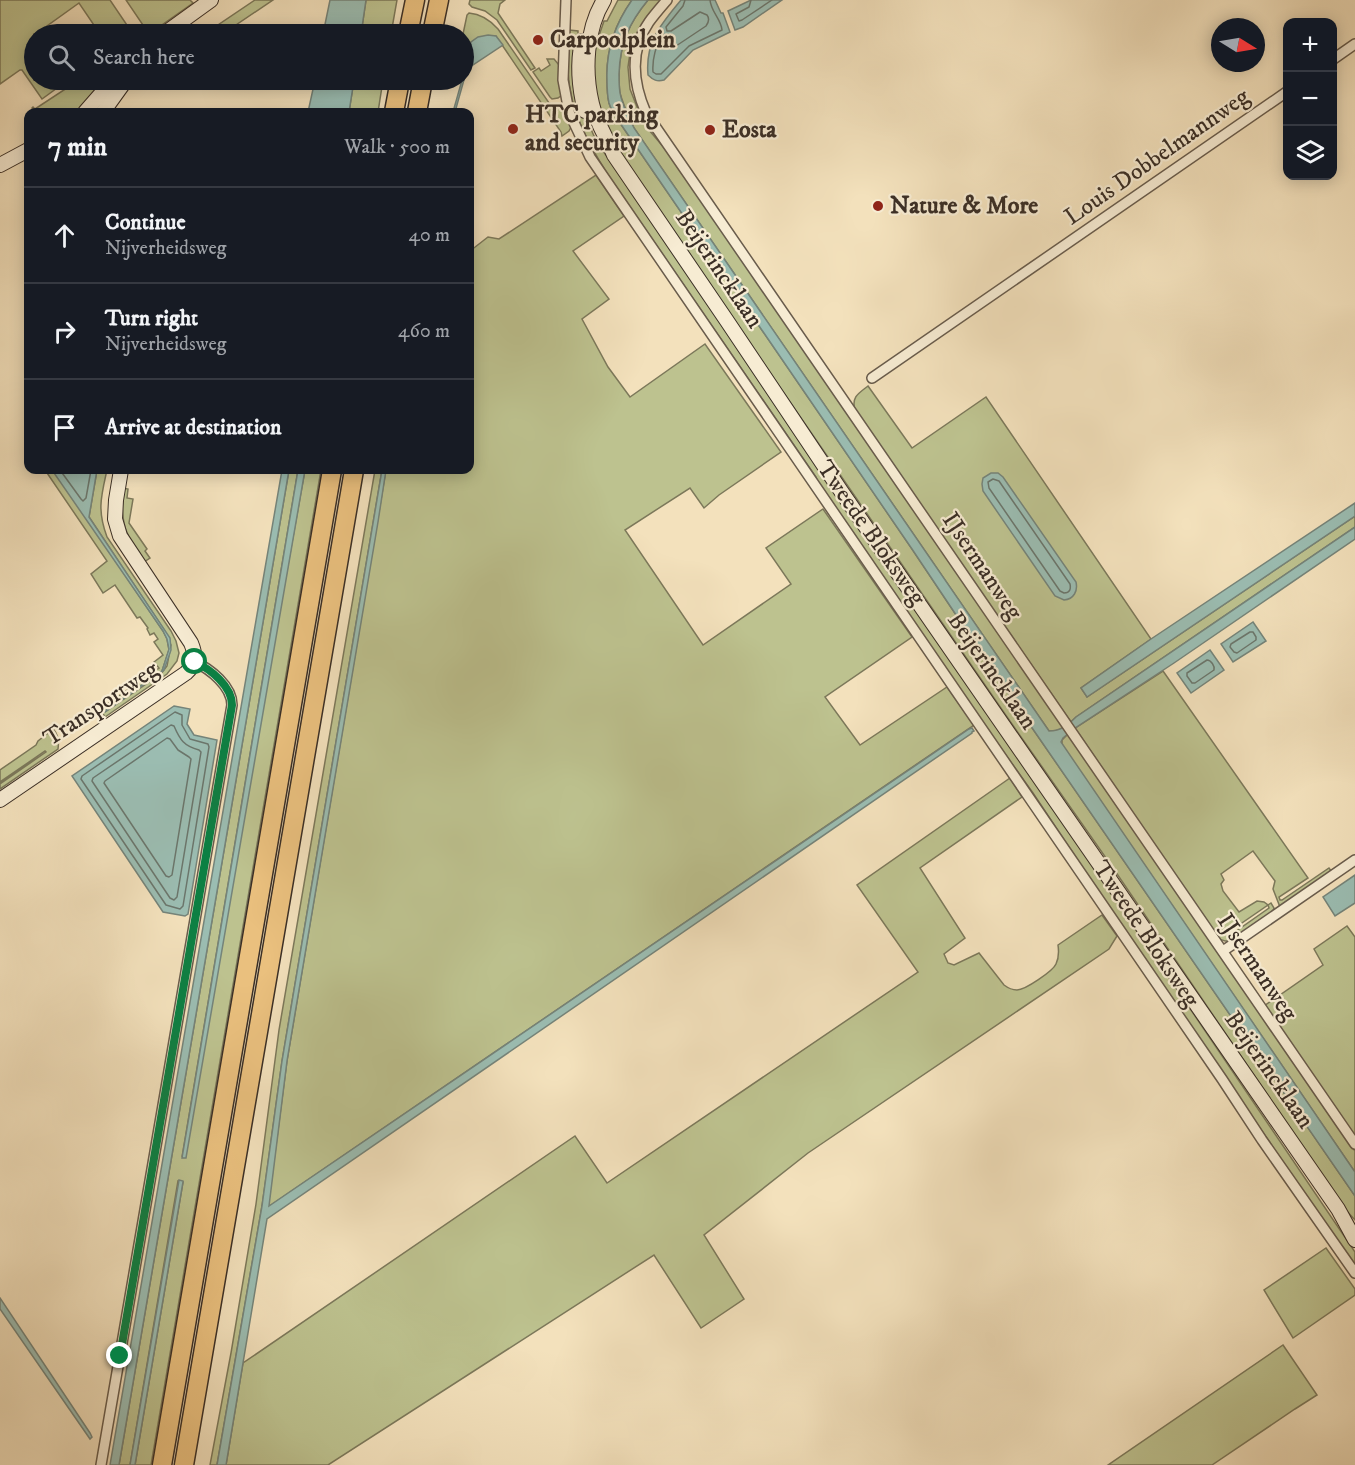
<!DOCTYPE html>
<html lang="en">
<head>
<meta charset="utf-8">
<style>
  body { margin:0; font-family:"IM FELL DW Pica",serif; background:#20242c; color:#f1f3f6 }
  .controls { position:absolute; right:18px; top:18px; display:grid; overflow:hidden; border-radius:12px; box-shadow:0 3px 15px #0003 }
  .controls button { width:54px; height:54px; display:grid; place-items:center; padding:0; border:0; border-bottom:2px solid #363941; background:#171b24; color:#f1f3f6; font:30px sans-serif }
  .compass { position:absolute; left:1211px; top:18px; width:54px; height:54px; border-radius:50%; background:#171b24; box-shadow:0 3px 15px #0003; rotate:101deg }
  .stop { position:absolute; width:18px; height:18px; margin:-14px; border:4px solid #0b8043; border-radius:50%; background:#fff }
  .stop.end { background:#0b8043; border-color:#fff; box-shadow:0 2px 6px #0008 }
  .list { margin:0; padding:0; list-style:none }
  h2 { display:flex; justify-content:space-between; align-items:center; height:78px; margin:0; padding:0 24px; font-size:26px }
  h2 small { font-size:20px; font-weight:400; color:#9ea1a6 }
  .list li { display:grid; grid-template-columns:39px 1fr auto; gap:18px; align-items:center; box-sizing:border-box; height:96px; padding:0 24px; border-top:2px solid #363941 }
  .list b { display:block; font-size:22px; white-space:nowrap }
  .list p { margin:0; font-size:20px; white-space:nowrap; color:#9ea1a6 }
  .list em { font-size:20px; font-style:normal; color:#9ea1a6 }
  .icon { flex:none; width:33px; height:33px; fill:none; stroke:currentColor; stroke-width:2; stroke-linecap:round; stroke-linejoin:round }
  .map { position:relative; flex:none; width:1355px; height:1465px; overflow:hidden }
  .search { position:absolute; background:#171b24; box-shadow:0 3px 15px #0003; left:24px; top:24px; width:450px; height:66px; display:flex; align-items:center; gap:15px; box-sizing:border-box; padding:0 21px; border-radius:33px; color:#9ea1a6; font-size:22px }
  .panel { position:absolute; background:#171b24; box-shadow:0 3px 15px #0003; left:24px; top:108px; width:450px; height:366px; border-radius:12px }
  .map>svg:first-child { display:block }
</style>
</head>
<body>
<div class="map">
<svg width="1355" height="1465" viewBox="0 0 1355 1465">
  <rect width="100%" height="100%" fill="#f3e1bc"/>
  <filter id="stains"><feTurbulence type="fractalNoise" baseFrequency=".00333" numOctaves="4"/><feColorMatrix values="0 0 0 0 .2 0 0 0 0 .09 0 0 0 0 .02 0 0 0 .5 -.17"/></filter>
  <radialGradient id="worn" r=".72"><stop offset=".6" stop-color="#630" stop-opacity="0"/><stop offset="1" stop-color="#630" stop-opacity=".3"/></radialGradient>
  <g fill="#bdc28f" stroke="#7c785a" stroke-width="1.5">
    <path d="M 0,0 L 110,0 L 133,34 L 100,34 L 79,3 L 47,26 L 52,34 L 34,34 L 34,80 L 68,80 L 42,99 L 22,70 L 20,70 L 0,84 Z"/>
    <path d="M 126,0 L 190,0 L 193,3 L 149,34 Z"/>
    <path d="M 255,0 L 273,0 L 224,33 L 218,25 Z"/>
    <path d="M 366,0 L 397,0 L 391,34 L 361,34 Z"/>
    <path d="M 470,0 L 505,0 L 500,4 L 498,13 L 535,68 L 531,70 L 497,20 L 485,11 L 472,7 L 469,4 Z"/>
    <path d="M 618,0 L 632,0 C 615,24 606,50 607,79 C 607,87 607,95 609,103 C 611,110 616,117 620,123 L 912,549 L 1017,706 L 1355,1196 L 1355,1220 L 1345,1209 L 1113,868 L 1005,714 L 686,251 L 620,152 L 605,127 L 595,100 L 593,53 L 604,21 L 607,21 Z"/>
    <path d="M 648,0 L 663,0 L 630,53 L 628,67 L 630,89 L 641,117 L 649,130 L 666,150 L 702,199 L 1064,728 L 1055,731 L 1049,731 L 634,128 C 629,117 623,105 620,93 C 619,86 619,80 619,74 C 620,43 629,23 648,0 Z"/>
    <path d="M 469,13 C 481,14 490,20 498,29 L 549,103 L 554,105 L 561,104 L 564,106 L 571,127 L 569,131 L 562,136 L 561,132 L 496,36 L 471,42 L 464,74 L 463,34 L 467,15 Z"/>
    <path d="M 569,30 L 578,31 L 577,59 L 584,113 L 594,136 L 601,148 L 995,721 L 1355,1252 L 1355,1267 L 1106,903 L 1033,793 L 985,726 L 818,483 L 816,477 L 608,175 C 588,143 570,111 568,72 C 568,58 569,44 569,30 Z"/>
    <path d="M 547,59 L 554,59 L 559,65 L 562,95 L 558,98 L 552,99 L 550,97 L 533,72 L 539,68 L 541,71 L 550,65 Z"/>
    <path d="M 79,80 L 106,80 L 80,111 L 75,112 L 35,112 L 32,108 L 33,107 L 35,109 Z"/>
    <path d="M 354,80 L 383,80 L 378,112 L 349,112 Z"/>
    <path d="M 596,175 L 624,216 L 573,251 L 609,299 L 582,319 L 608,367 L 630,397 L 705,344 L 781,452 L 719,495 L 704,508 L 690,488 L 625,530 L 703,645 L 791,584 L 766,548 L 823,509 L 912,637 L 825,697 L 860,745 L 947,687 L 974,725 L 268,1207 L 287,1061 L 386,470 L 470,470 L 470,251 L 488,237 L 499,239 Z"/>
    <path d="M 868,386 L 912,448 L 986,397 L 1151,639 L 1081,688 L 1087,697 L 1355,516 L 1355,527 L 1076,717 L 1071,722 L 855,410 C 851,397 859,393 868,386 Z"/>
    <path d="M 45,470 L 52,470 L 55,472 L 163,631 L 167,639 L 169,650 L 162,671 L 105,712 L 161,674 L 167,666 L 171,645 L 165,631 L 89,517 L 97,470 L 107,470 C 101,497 97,510 107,537 L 171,631 L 176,641 L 179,653 L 177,661 L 167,674 L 105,717 L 100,709 L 159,668 L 154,662 L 163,655 L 154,642 L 158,639 L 154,633 L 150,635 L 147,629 L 148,628 L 140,617 L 137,618 L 115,585 L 103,593 L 91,574 L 107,561 Z"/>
    <path d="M 289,470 L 298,470 L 182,1157 L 305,470 L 321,470 L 151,1465 L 135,1465 L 183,1182 L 178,1181 L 130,1465 L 119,1465 Z"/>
    <path d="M 375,470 L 382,470 L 282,1061 L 262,1206 L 217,1465 L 210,1465 L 231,1353 L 256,1204 L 279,1030 Z"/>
    <path d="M 123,488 L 128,489 L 127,498 L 133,499 L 129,523 L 147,549 L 145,551 L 150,558 L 144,562 C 125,534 120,523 123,488 Z"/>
    <path d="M 1163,671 L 1308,878 L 1279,897 L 1280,900 L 1282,900 L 1329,868 L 1332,872 L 1280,907 L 1273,889 L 1275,881 L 1253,851 L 1221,874 L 1224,880 L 1221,884 L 1223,891 L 1239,912 L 1257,901 L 1264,902 L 1268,905 L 1226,934 L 1229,936 L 1269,908 L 1268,905 L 1271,903 L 1274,908 L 1273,911 L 1233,940 C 1226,942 1222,941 1217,937 L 1075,728 Z"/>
    <path d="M 52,730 L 54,730 C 59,736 59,742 58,749 L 0,789 L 0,784 L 46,752 L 45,751 L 0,782 L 0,770 L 36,745 L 38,741 Z"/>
    <path d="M 1068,734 L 1355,1151 L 1355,1172 L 1062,745 L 1062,740 Z"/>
    <path d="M 1010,778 L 1022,797 L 920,868 L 965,938 L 944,954 L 948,963 L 954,965 L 979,953 L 1004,985 C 1008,988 1012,990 1017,990 C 1025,990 1053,971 1056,964 C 1059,958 1059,952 1058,945 L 1102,915 L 1117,936 L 1109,949 L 808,1153 L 704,1235 L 744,1299 L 701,1328 L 654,1255 L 328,1465 L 226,1465 L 243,1363 L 575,1136 L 607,1183 L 918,972 L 857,885 Z"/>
    <path d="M 1347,926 L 1355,937 L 1355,1139 L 1264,1006 L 1323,965 L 1314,949 Z"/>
    <path d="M 1326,1248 L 1355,1289 L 1355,1295 L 1293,1338 L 1264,1290 Z"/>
    <path d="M 1283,1345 L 1317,1395 L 1295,1409 L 1212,1465 L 1108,1465 Z"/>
  </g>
  <g fill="#9bbdb2" stroke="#75847a" stroke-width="1.5">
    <path d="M 330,0 L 366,0 L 361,34 L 323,34 Z"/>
    <path d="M 632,0 L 648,0 C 629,23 620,43 619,74 C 619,80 619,86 620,93 C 622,105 629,117 634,128 L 1049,731 C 1061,731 1068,725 1076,717 L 1355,527 L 1355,539 L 1174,663 L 1075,728 L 1063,738 L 1061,742 L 1355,1172 L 1355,1196 L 1017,706 L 912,549 L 620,123 C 616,117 611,110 609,103 C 607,95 607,87 607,79 C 606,50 615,24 632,0 Z"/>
    <path d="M 681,0 L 715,0 L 721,13 L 723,13 L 730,32 L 693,50 L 664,80 C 657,82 653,80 648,75 C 645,42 661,24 681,0 Z"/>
    <path d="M 751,0 L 782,0 L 743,27 L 735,30 L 728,11 Z"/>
    <path d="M 488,35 L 496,36 L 503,45 L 467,69 L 455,112 L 453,112 L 462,80 L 464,80 L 464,74 L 471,42 L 478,37 Z"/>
    <path d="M 315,80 L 354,80 L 349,112 L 308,112 Z"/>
    <path d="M 52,470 L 97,470 L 89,517 L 170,638 L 171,650 L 164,670 L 105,712 L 104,711 L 162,671 L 169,649 L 167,639 L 163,631 Z"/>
    <path d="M 282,470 L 289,470 L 119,1465 L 110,1465 Z"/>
    <path d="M 298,470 L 305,470 L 186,1158 L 182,1158 Z"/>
    <path d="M 382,470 L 386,470 L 378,522 L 287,1061 L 269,1206 L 969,729 L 972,728 L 974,731 L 972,732 L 972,733 L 267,1219 L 226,1465 L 217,1465 L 262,1206 L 282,1061 Z"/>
    <path d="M 991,473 L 998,473 L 1003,477 L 1076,582 C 1078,591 1074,599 1064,600 L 1055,596 L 983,491 L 982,484 L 983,478 Z"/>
    <path d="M 1355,503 L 1355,516 L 1087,697 L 1081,688 L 1151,639 Z"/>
    <path d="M 1253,622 L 1266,641 L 1233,662 L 1221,644 Z"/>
    <path d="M 1210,650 L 1224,670 L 1191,693 L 1177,673 Z"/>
    <path d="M 174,706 L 190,709 L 187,724 L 194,735 L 217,740 L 188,914 L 185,916 L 163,912 L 72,776 Z"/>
    <path d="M 1355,875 L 1355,903 L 1335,916 L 1323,897 Z"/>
    <path d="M 179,1180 L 183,1181 L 183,1182 L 135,1465 L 130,1465 Z"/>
    <path d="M 0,1298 L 90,1433 L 92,1437 L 90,1439 L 0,1309 Z"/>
  </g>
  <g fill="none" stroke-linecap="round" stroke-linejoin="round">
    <g stroke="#6b766c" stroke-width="1.5">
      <path d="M 685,0 L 683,6 L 666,27 L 667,31 L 671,31 L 700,12 L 707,15 C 710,19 709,22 706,26 L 676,46 L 670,45 L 667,41 L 666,35 L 662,34 C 656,46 652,59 653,72 L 656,74 L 661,74 L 689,46 L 722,30 C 721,19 711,12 710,0"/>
      <path d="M 751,0 L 749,7 L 736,14 L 739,21 L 742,20 L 772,0"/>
      <path d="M 60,470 L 81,499 L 83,501 L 86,498 L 91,470"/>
      <path d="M 993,479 L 999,481 L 1070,584 C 1071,589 1070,593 1064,593 L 1060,591 L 989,488 L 988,482 Z"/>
      <path d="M 1250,632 L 1253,632 L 1256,637 L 1256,640 L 1237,653 L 1234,652 L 1230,647 L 1231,644 Z"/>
      <path d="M 1207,660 C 1211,660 1215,666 1214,670 L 1195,683 L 1192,683 L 1187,676 L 1187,673 Z"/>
      <path d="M 175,712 L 182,715 L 182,725 L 190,739 L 208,744 L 209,747 L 183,906 L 180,909 L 166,905 L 81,779 L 82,776 Z"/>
      <path d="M 171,725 L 174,726 C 180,740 184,746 199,750 L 201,752 L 177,897 L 174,900 L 170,898 L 92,781 L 93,778 Z"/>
      <path d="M 167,738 L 170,739 L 178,750 L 189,757 L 191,759 L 172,875 L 169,877 L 166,876 L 104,783 L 105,781 Z"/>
    </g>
    <g stroke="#695c4c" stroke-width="12">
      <g id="street">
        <path d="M 566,0 L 563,80 L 569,112 L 590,157 L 1222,1079 L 1262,1140 L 1355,1273"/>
        <path d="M 667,0 C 661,7 654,15 649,22 C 629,51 633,83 646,113 L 1355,1144"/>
        <path d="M 1332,60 L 1355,44"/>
        <path d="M 872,378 L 1288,91"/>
        <path d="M 1223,951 L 1355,860"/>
        <path d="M 101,1465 L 232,705 C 232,686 210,669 195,662"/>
      </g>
    </g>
    <g stroke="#3b2f26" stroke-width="16">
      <g id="secondary">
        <path d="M 604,0 C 586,29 584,71 592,104 C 596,122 607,138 614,155 L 727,321 L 841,491 L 1338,1209 L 1355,1240"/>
        <path d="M 164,34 L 211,0"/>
        <path d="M 582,41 C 577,65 579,88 585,111"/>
        <path d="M 85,112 L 113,80"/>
        <path d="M 103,112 L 126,80"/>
        <path d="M 0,165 L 28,150"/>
        <path d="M 0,800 L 186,673 C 196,664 196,655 191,643 L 120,536 L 115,519 L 116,500 L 121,470"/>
      </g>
    </g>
    <g stroke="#3b2f26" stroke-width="21">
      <g id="highway">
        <path d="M 408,34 L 415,0"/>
        <path d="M 432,34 L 439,0"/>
        <path d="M 394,112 L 400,80"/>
        <path d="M 417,112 L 423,80"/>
        <path d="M 162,1465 L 332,470"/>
        <path d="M 184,1465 L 354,470"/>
      </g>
    </g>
    <use href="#street" stroke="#f7ecd3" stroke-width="9"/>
    <use href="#secondary" stroke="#f7ecd3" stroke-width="14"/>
    <use href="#highway" stroke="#eac07e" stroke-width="18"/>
  </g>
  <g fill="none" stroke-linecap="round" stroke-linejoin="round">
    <path stroke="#0b8043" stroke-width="8" d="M 120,1356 L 232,705 C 232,686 210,669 195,662"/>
  </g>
  <g fill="#8f2418" stroke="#f7ecd3" stroke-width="2">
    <circle cx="538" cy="40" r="6"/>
    <circle cx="513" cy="129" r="6"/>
    <circle cx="710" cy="130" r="6"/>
    <circle cx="878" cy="206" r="6"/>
  </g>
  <g text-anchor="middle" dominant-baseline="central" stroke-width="4.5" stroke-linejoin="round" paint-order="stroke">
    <g font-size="24" font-weight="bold" fill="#3b2f26" stroke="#f7ecd3" text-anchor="start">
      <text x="550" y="40">Carpoolplein</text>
      <text x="525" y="115">HTC parking<tspan x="525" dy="28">and security</tspan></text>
      <text x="722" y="130">Eosta</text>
      <text x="890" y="206">Nature &amp; More</text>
    </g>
    <g font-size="24" fill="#3b2f26" stroke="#f7ecd3">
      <text transform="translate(1157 157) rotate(-35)">Louis Dobbelmannweg</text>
      <text transform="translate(719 269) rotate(56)">Beijerincklaan</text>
      <text transform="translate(871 533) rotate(55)">Tweede Bloksweg</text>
      <text transform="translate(982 566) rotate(56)">IJsermanweg</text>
      <text transform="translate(992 671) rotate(55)">Beijerincklaan</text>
      <text transform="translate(101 704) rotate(-34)">Transportweg</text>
      <text transform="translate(1146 934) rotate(56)">Tweede Bloksweg</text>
      <text transform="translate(1257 967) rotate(56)">IJsermanweg</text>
      <text transform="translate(1269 1070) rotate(55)">Beijerincklaan</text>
    </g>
  </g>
  <rect width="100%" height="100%" filter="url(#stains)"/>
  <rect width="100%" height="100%" fill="url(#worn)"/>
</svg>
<div class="controls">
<button>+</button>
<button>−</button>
<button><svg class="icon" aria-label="layers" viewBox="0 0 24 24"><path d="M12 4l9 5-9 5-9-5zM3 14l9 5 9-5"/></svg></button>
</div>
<svg class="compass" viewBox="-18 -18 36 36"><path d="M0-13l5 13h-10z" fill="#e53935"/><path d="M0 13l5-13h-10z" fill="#9ea1a6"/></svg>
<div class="stop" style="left:195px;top:662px"></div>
<div class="stop end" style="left:120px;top:1356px"></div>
<div class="search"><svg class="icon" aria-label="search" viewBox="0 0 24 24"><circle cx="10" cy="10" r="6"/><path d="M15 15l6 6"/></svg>Search here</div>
<section class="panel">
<h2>7 min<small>Walk · 500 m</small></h2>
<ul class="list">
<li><svg class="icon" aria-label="ahead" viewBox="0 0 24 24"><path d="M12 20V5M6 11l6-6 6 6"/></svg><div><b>Continue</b><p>Nijverheidsweg</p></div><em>40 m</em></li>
<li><svg class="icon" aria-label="right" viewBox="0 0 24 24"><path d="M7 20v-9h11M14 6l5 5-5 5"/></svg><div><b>Turn right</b><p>Nijverheidsweg</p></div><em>460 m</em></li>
<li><svg class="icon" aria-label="arrive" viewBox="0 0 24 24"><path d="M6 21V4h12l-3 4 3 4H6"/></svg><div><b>Arrive at destination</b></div></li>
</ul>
</section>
</div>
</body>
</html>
